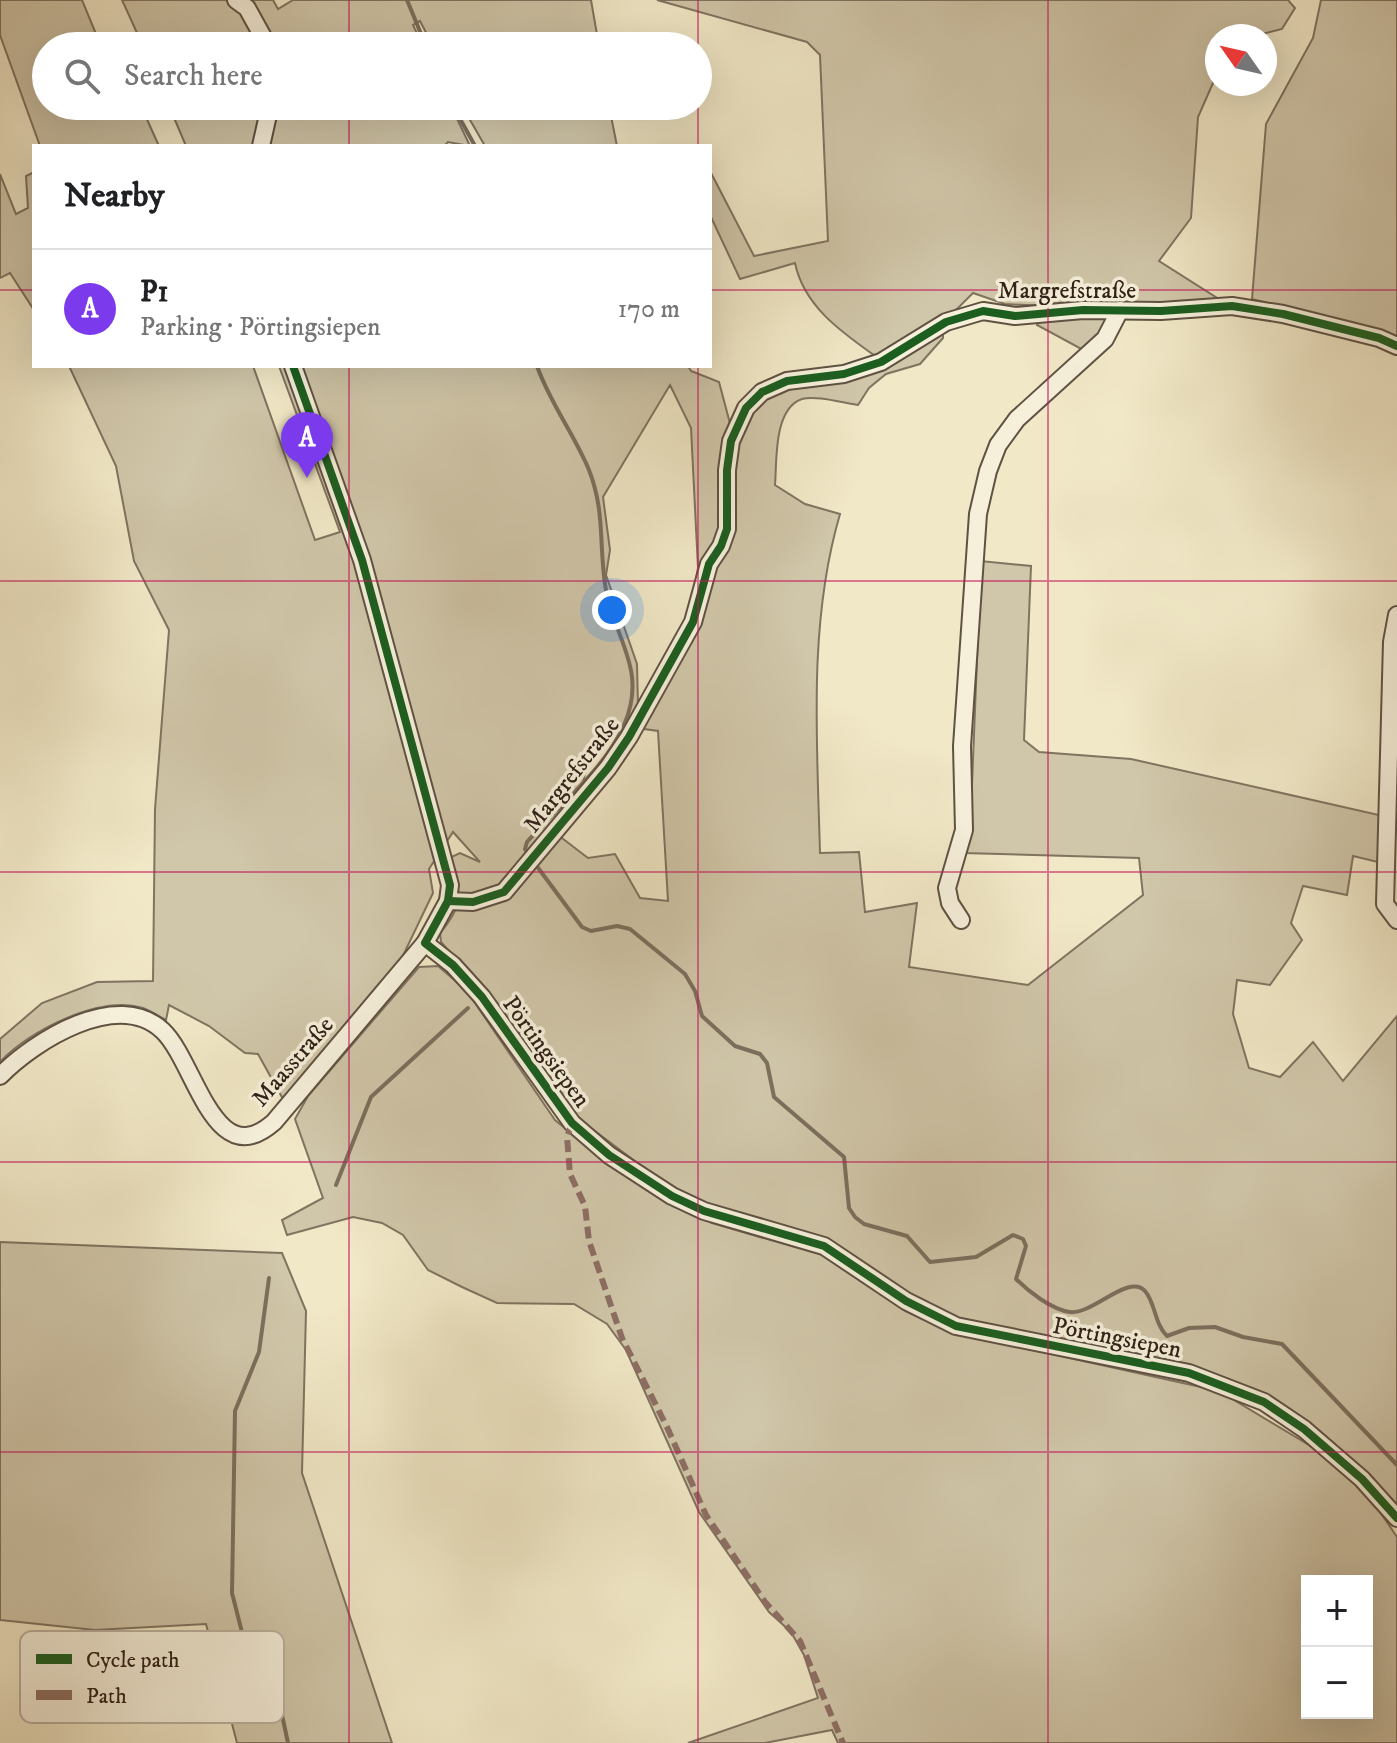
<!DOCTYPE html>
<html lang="en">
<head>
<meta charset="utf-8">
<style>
  body { margin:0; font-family:"IM FELL DW Pica",serif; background:#f2f2f2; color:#202124 }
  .controls { position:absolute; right:24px; bottom:24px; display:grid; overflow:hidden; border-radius:0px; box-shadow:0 8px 32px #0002 }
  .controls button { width:72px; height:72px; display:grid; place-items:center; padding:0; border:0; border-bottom:2px solid #e0e0e0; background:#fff; color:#202124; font:40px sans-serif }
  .compass { position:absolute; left:1205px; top:24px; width:72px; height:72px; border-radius:50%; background:#fff; box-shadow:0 8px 32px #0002; rotate:304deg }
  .you { position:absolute; left:612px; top:610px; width:28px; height:28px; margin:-20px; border:6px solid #fff; border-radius:50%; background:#1a73e8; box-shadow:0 0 0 12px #1a73e833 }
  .badge { display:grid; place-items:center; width:52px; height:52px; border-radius:50%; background:#7c3aed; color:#fff; font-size:26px; font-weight:700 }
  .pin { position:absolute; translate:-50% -66px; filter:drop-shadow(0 2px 4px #0008) }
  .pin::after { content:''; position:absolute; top:42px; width:28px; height:24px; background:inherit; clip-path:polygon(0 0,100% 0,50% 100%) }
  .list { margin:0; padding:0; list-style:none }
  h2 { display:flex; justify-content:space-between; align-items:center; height:104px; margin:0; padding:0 32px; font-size:34px }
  h2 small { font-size:26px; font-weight:400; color:#757577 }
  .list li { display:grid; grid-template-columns:52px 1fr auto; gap:24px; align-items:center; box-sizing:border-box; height:120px; padding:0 32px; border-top:2px solid #e0e0e0 }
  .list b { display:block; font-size:30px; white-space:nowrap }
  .list p { margin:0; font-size:26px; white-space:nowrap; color:#757577 }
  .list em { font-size:26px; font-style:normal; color:#757577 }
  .icon { flex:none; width:44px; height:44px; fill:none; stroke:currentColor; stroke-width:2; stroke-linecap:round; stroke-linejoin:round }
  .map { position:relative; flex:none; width:1397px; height:1743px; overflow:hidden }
  .search { position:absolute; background:#fff; box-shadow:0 8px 32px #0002; left:32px; top:32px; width:680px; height:88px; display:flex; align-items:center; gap:20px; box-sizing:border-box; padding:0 28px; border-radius:44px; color:#757577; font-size:30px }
  .panel { position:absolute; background:#fff; box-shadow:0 8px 32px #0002; left:32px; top:144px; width:680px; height:224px; border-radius:0px }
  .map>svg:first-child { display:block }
</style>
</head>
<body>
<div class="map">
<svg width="1397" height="1743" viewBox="0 0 1397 1743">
  <rect width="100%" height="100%" fill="#f1e8c7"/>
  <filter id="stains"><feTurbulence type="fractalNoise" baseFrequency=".0025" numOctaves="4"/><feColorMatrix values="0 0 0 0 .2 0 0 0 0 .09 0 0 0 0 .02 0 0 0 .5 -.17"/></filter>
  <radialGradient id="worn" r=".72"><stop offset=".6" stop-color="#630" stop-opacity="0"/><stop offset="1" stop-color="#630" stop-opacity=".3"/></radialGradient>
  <g fill="#d0c6a9" stroke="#807360" stroke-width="2" fill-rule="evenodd">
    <path d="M 0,0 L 82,0 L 101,46 L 46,46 L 46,106 L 141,106 L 159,146 L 40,146 L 0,35 Z"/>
    <path d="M 122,0 L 273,0 L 278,9 L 293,0 L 591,0 L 599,46 L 433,46 L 420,21 L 413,25 L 423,46 L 143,46 Z"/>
    <path d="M 657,0 L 1288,0 L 1295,8 L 1282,29 L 1254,36 L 1217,36 L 1217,74 L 1198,117 L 1191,218 L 1159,261 L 1225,303 L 1160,306 L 1114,303 L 1106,328 L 1085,351 L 1037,325 L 1043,306 L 1005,304 L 973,293 L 957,309 L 878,358 C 843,333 804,307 795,263 L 740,279 L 710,215 L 710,171 L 754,256 L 828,241 L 820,55 L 807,42 Z"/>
    <path d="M 1321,0 L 1397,0 L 1397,336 L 1252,299 L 1266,124 L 1313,38 Z"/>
    <path d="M 169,106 L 451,106 L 470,146 L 448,142 L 444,146 L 186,146 Z"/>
    <path d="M 462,106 L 609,106 L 617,146 L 485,146 Z"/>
    <path d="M 34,172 L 34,310 L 10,273 L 0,278 L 0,174 L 16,214 L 28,208 L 26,176 Z"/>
    <path d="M 943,332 L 943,338 L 920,364 L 886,374 L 869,388 L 858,405 C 843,403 816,395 802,399 C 773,409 777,462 775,485 L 805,504 L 840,514 C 808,623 817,740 820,853 L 859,852 L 865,912 L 917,903 L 909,967 L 1028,985 L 1143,895 L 1139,858 L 964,853 L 970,834 L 981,561 L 1031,566 L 1024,740 L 1039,752 L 1131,759 L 1379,815 L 1382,823 L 1382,863 L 1353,856 L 1347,895 L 1303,886 L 1291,923 L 1302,940 L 1270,985 L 1237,980 L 1233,1014 L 1249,1068 L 1280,1077 L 1313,1042 L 1343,1081 L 1397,1016 L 1397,1505 L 1368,1474 L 1267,1396 L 1225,1378 L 954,1318 L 916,1301 L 853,1255 L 828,1241 L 704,1203 L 660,1180 L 579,1119 L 496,1004 L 441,942 L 440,933 C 466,902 459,896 449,858 L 460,853 L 480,862 L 453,832 L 429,869 L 433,893 L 399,964 L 283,1099 L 258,1054 L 245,1053 L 209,1026 L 169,1005 L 166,1020 C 158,1016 151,1011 143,1008 C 99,995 29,1031 0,1062 L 0,1039 L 42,1003 L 97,982 L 153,981 L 155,809 L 169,630 L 134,561 L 116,466 L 69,366 L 253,366 L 315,540 L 340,532 L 279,366 L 688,366 L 691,371 L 719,382 L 731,427 L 765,395 L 792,382 L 850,378 ZM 670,385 L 691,428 L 698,568 L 688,624 L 638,706 L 637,664 L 606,575 L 610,550 L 603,497 ZM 615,725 L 658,731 L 668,901 L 640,898 L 615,854 L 588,858 L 558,835 L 580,793 L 588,763 Z"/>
    <path d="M 438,966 L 466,990 L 555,1120 L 605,1161 L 667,1202 L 712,1223 L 836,1259 L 905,1311 L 951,1332 L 1219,1391 L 1319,1451 L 1372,1500 L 1397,1537 L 1397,1743 L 838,1743 L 832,1730 L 765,1743 L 688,1743 L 818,1698 L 804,1655 L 791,1632 L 769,1612 L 699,1512 L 626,1350 L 607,1324 L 574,1304 L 497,1303 L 462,1287 L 428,1270 L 403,1235 L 382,1223 L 353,1217 L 287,1235 L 282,1220 L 323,1198 L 295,1119 L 308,1096 L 419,967 ZM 1307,1581 L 1367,1581 L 1367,1713 L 1307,1713 Z"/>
    <path d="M 0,1242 L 282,1253 L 306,1311 L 302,1473 L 392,1743 L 237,1743 L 206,1624 L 95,1630 L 0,1620 Z"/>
  </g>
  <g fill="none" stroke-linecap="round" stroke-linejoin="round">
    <g stroke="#7c6f5d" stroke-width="4">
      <path d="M 407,0 L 426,46"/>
      <path d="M 453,106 L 475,146"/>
      <path d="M 528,854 L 525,849 L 527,842 C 559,805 604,770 624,725 C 649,668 612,637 605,584 C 599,543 605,511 589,470 C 574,434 550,403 537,366"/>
      <path d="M 533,861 L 582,927 L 591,931 L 617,926 L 630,929 L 685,974 L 695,991 L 702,1016 L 735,1046 L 760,1054 L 767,1063 L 774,1097 L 844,1157 L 849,1208 L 855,1217 L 864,1224 L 907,1236 L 930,1262 L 976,1257 L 1013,1235 L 1023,1239 L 1026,1246 L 1016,1279 C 1028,1291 1052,1310 1070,1312 C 1092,1315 1129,1273 1145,1291 C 1156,1304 1154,1323 1167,1336 L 1189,1328 L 1215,1327 L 1243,1337 L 1282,1344 L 1397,1465"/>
      <path d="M 336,1185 L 371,1097 L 468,1008"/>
      <path d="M 269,1278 L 259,1352 L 235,1411 L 232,1593 L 246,1648 L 275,1682 L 288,1743"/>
    </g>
    <g stroke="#605243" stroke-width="20">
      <g id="street">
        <path d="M 236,0 L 247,8 L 268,46"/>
        <path d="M 261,146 L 270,106"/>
        <path d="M 293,366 L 362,560 L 450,885 L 448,901 L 425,943 L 453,965 L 482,997 L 572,1123 L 609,1155 L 672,1196 L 704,1211 L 824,1246 L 906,1301 L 956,1326 L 1189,1373 L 1264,1402 L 1304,1429 L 1362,1479 L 1397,1518"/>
        <path d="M 1397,615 L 1392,642 L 1385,904 L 1397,920"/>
        <path d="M 448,901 L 473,902 L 504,892 L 608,768 L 629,737 L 693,622 L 709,564 L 721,546 L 727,529 L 727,470 L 731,441 L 746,408 L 762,392 L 787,381 L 844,374 L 881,362 L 946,322 L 983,311 L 1015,316 L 1083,310 L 1161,311 L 1232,306 L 1283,314 L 1379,338 L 1397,346"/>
        <path d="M 961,920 L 950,903 L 947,888 L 964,830 L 962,746 L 978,514 L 988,471 L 998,445 L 1017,419 L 1105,339 L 1120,310"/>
        <path d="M 0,1076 C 34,1041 118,988 163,1031 C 196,1063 214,1175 274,1122 L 425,943"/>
      </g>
    </g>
    <use href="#street" stroke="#f6f0db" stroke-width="16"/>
    <path stroke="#8d6e63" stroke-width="6" stroke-dasharray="12 6" stroke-linecap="butt" d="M 572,1123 L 567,1137 L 570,1174 L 585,1206 L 589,1241 L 622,1338 L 667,1427 L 706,1515 L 765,1602 L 800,1641 L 843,1743"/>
    <g stroke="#f6f0db" stroke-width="13">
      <g id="cycleway">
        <path d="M 293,366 L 362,560 L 450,885 L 448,901 L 425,943 L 453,965 L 482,997 L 572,1123 L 609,1155 L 672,1196 L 704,1211 L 824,1246 L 906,1301 L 956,1326 L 1189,1373 L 1264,1402 L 1304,1429 L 1362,1479 L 1397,1518"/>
        <path d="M 448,901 L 473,902 L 504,892 L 608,768 L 629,737 L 693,622 L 709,564 L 721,546 L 727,529 L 727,470 L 731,441 L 746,408 L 762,392 L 787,381 L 844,374 L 881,362 L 946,322 L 983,311 L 1015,316 L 1083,310 L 1161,311 L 1232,306 L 1283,314 L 1379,338 L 1397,346"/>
      </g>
    </g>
    <use href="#cycleway" stroke="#1b5e20" stroke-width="8"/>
  </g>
  <path fill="none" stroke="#c2185b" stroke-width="2" stroke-opacity="0.55" d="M 349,0 L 349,46M 698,0 L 698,146M 1048,0 L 1048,1743M 349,106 L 349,146M 0,290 L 34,290M 710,290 L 1397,290M 349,366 L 349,1743M 698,366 L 698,1743M 0,581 L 1397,581M 0,872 L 1397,872M 0,1162 L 1397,1162M 0,1452 L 1397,1452"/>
  <g text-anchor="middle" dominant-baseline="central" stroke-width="7" stroke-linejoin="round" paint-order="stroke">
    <g font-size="24" fill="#2f2017" stroke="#f6f0db">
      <text x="1067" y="291">Margrefstraße</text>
      <text transform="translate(572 775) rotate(-52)">Margrefstraße</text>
      <text transform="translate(546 1052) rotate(54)">Pörtingsiepen</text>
      <text transform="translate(293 1062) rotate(-49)">Maasstraße</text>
      <text transform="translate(1117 1338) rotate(11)">Pörtingsiepen</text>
    </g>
  </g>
  <rect x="20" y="1631" width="264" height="92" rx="12" fill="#f6f0db" stroke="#bab2a0" stroke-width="2"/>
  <rect x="36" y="1654" width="36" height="10" fill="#1b5e20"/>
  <rect x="36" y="1690" width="36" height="10" fill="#8d6e63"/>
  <g font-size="22" fill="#2f2017">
    <text x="86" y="1667">Cycle path</text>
    <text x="86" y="1703">Path</text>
  </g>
  <rect width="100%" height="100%" filter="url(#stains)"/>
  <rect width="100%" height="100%" fill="url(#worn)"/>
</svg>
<div class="controls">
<button>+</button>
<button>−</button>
</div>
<svg class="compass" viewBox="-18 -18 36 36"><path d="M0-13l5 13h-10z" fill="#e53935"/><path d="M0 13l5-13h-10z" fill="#757577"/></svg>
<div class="you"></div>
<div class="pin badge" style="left:307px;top:478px">A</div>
<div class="search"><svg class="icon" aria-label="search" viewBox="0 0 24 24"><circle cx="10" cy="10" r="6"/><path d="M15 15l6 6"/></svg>Search here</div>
<section class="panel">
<h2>Nearby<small></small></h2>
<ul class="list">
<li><span class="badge">A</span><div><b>P1</b><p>Parking · Pörtingsiepen</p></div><em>170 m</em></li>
</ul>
</section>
</div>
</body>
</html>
